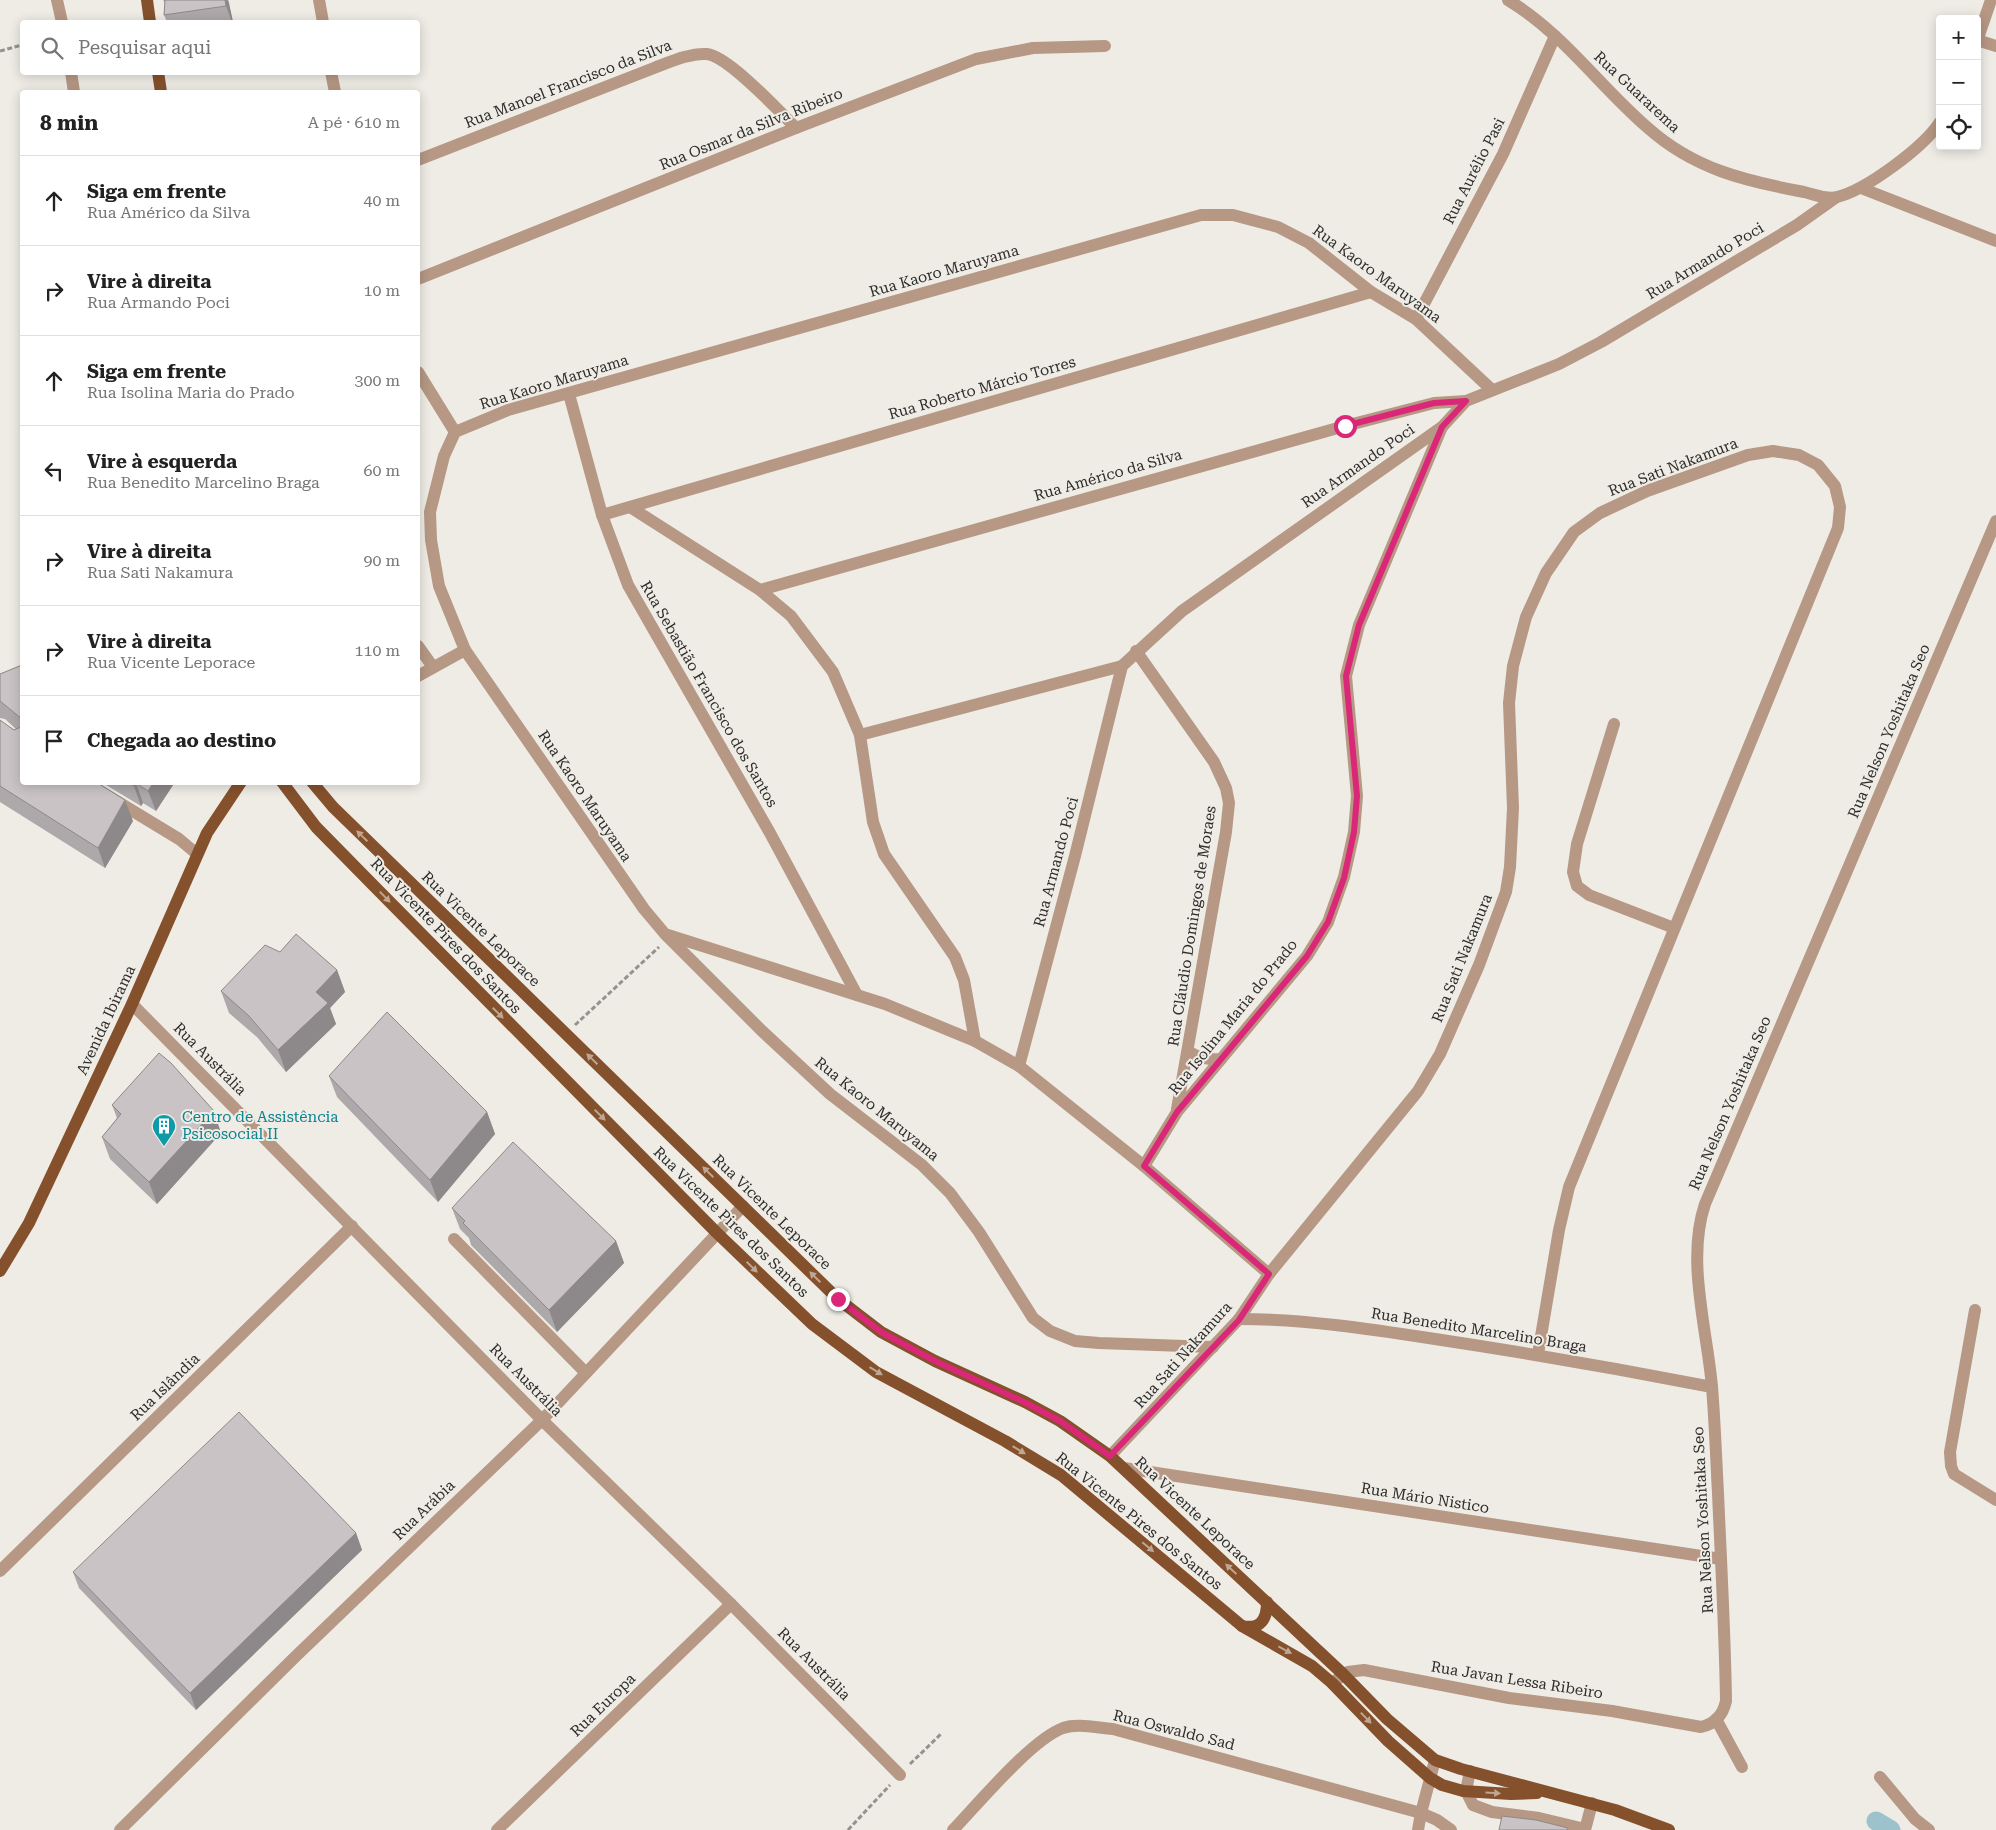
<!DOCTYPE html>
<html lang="pt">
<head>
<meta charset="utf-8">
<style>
  body { margin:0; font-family:"Roboto Serif",serif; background:#f2f2f2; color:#222 }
  .controls { position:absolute; right:15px; top:15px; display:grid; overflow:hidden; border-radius:5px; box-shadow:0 2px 12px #0003 }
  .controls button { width:45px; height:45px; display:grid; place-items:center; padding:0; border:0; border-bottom:1px solid #e0e0e0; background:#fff; color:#222; font:25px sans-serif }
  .stop { position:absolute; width:15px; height:15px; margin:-11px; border:4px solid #db2777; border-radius:50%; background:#fff }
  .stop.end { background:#db2777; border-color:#fff; box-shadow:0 1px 5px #0008 }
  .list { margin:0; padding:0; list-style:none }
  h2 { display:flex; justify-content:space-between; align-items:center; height:65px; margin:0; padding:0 20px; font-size:21px }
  h2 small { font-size:16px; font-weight:400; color:#767676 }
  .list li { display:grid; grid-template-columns:32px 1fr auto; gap:15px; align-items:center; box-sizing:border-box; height:90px; padding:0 20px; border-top:1px solid #e0e0e0 }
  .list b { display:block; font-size:19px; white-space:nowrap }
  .list p { margin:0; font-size:16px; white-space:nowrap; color:#767676 }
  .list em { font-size:16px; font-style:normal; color:#767676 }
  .icon { flex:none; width:28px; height:28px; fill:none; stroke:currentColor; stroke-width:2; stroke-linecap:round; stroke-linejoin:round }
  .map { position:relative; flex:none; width:1996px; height:1830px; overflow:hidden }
  .search { position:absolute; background:#fff; box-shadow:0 2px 12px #0003; left:20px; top:20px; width:400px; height:55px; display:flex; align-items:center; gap:12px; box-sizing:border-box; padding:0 18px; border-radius:5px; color:#767676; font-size:19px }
  .panel { position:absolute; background:#fff; box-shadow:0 2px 12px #0003; left:20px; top:90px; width:400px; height:695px; border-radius:5px }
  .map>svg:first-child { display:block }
</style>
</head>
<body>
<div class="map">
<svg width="1996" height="1830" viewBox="0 0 1996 1830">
  <rect width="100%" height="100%" fill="#efece6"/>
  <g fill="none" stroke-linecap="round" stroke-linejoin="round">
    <path stroke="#9cc2cb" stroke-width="19" d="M 1876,1821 L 1891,1830"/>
    <g stroke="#95938f" stroke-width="3" stroke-dasharray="5 2.5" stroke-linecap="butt">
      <path d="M 0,51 L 22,45"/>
      <path d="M 575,1025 L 659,947"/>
      <path d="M 910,1764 L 942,1733"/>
      <path d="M 848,1830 L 890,1785"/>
    </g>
    <g stroke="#b69884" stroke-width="12">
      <path d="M 57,0 L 62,22"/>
      <path d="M 319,0 L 323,22"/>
      <path d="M 1508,0 C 1563,33 1600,87 1648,128 C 1694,169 1745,181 1804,192 C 1813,194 1828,200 1837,197 C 1866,190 1924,147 1940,122"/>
      <path d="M 1977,40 L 1996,46"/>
      <path d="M 1977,41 L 1991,0"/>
      <path d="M 71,72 L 74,92"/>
      <path d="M 331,72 L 335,92"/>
      <path d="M 418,160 L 654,68 C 670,62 689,53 707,54 C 728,56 779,111 796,128"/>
      <path d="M 1861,188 L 1996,241"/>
      <path d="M 418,279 L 796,128 L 976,59 L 1033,48 L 1105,46"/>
      <path d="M 1416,319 L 1503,154 L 1555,36"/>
      <path d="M 418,372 L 455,432"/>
      <path d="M 569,394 L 602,515 L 628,585 L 770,833 L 857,995"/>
      <path d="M 630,507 L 760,590 L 791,616 L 833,672 L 860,735 L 873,822 L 884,854 L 955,957 L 964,980 L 975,1041 L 1019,1066 L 1144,1166 L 1269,1274"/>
      <path d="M 602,515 L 1371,292"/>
      <path d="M 760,590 L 1345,426 L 1434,403 L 1466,401"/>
      <path d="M 418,646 L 433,667"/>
      <path d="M 1136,651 L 1214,762 L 1226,788 L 1229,803 L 1226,832 L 1177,1109"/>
      <path d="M 418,676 L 465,650"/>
      <path d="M 1614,724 L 1577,844 L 1573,872 L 1577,886 L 1589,895 L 1674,928"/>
      <path d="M 860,735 L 1122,666"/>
      <path d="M 85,782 L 179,839 L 197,854"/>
      <path d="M 668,935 L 885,1004 L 975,1041"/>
      <path d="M 132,1004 L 542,1420 L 731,1604 L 900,1775"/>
      <path d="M 1188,1051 C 1199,1058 1207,1060 1221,1059"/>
      <path d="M 1019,1066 L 1075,856 L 1122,666 L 1182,611 L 1442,427 L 1466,401 L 1559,364 L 1601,342 L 1797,225 L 1835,198"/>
      <path d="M 1144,1166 L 1177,1112 L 1307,956 L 1328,922 L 1344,877 L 1354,832 L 1357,796 L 1346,676 L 1359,625 L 1442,427"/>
      <path d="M 454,1239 L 586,1373"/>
      <path d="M 1975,1310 L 1950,1452 L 1951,1466 L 1954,1474 L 1996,1500"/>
      <path d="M 1239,1319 C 1305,1319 1370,1329 1435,1339 C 1528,1353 1620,1369 1712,1387"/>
      <path d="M 1213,1347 L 1099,1343 L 1075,1341 L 1050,1331 L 1033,1318 L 979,1232 L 950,1193 L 922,1165 L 830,1094 L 762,1031 L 665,934 L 644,909 L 465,650 L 439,586 L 431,540 L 430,512 L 444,456 L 455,432 L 508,410 L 1201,215 L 1233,215 L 1278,227 L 1309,243 L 1371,292 L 1416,319 L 1492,390"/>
      <path d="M 1110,1456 L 1239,1319 L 1269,1274 L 1418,1091 L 1440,1054 L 1479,965 L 1506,892 L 1510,867 L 1513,808 L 1509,703 L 1513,666 L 1526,617 L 1546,573 L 1574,532 L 1600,513 L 1647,491 L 1748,455 L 1773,451 L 1799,455 L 1818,465 L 1835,486 L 1840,507 L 1838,528 L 1569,1187 L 1559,1230 L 1538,1354"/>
      <path d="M 1124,1468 L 1721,1559"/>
      <path d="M 0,1571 L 352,1226"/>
      <path d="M 1332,1683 L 1348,1672 L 1364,1670 L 1509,1698 L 1612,1711 L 1701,1727 C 1715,1724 1723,1715 1726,1701 C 1725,1632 1721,1563 1718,1493 C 1716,1458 1715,1423 1712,1387 C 1707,1329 1686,1260 1705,1204 L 1996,521"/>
      <path d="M 1716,1719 L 1742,1767"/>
      <path d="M 1470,1771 L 1466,1791 L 1473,1805 L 1492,1812 L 1539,1818 L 1585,1829"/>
      <path d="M 1880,1777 L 1915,1819 L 1929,1830"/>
      <path d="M 120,1830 L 295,1657 L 542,1420 L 743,1206"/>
      <path d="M 497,1830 L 731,1604"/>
      <path d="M 953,1830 C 978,1804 1031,1740 1063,1728 C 1078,1723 1097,1728 1113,1729 L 1421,1813 L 1437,1820 L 1451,1830"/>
      <path d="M 1418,1830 L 1421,1813 L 1435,1760"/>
      <path d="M 1585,1830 L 1592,1803"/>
    </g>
    <g stroke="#85512c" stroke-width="12">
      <path d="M 147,0 L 150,22"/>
      <path d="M 158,72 L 161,92"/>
      <path d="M 282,782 L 316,827 L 373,885 L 717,1233 L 812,1324 L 876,1372 L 1005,1441 L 1061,1475 L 1242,1626 L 1312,1666 L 1332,1683 L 1388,1741 L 1430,1778 L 1442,1785 L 1463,1791 L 1511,1794 L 1537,1793"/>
      <path d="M 312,782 L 333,807 L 838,1299 L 881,1332 L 935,1361 L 1025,1402 L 1060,1421 L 1110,1456 L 1343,1674 L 1387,1719 L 1435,1760 L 1461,1769 L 1615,1810 L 1669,1830"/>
      <path d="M 0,1271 L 29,1223 L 132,1004 L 207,833 L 241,782"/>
      <path d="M 1242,1626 C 1261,1630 1267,1619 1267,1602"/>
    </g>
  </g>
  <g fill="#ada8a9">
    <path d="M 163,0 L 228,0 L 233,22 L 167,22 L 164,15 L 165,3 Z"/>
    <path d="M 22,665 L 22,782 L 133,821 L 105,868 L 0,802 L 0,720 L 14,730 L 16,729 L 5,719 L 0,718 L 0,674 Z"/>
    <path d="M 101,782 L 175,782 L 156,811 L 143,803 L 141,806 Z"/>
    <path d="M 280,952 L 337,970 L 345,992 L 330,1008 L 336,1024 L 286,1072 L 257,1037 L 229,1013 L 221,991 Z"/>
    <path d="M 329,1076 L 487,1112 L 495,1134 L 438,1202 L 337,1097 Z"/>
    <path d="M 112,1105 L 221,1133 L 157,1204 L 110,1159 L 102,1137 L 117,1118 Z"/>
    <path d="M 452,1208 L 616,1241 L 624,1263 L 557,1332 L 471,1245 L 469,1238 L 460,1229 Z"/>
    <path d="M 356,1533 L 362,1550 L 196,1710 L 79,1588 L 73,1572 Z"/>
  </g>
  <g fill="#8d888a">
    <path d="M 225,0 L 228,0 L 229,3 L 233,22 L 232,22 L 226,6 Z"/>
    <path d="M 154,782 L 175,782 L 156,811 L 148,791 Z"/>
    <path d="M 136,783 L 143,803 L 141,806 L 134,786 Z"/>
    <path d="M 125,800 L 133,821 L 105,868 L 98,848 Z"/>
    <path d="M 337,970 L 345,992 L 330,1008 L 336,1024 L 286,1072 L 278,1050 L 316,992 Z"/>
    <path d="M 214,1111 L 221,1133 L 157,1204 L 149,1182 Z"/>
    <path d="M 487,1112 L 495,1134 L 438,1202 L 430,1180 Z"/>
    <path d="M 616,1241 L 624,1263 L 557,1332 L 549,1310 Z"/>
    <path d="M 356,1533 L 362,1550 L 196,1710 L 190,1693 Z"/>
  </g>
  <g fill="#c9c3c5" stroke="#8d888a">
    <path d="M 165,0 L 225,0 L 226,6 L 164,15 Z"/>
    <path d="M 22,665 L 22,782 L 96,782 L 125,800 L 98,848 L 0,786 L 0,720 L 14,730 L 21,727 L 22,719 L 0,701 L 0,674 Z"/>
    <path d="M 128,782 L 154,782 L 148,791 L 136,783 L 134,786 Z"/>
    <path d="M 296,934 L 337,970 L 316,992 L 328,1003 L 278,1050 L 249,1016 L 221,991 L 265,945 L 280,952 Z"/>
    <path d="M 387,1012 L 487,1112 L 430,1180 L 329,1076 Z"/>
    <path d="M 159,1053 L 171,1063 L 214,1111 L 149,1182 L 102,1137 L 121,1114 L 112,1105 Z"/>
    <path d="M 513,1142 L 616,1241 L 549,1310 L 463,1223 L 465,1221 L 452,1208 Z"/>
    <path d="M 239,1412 L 356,1533 L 190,1693 L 73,1572 Z"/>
    <path d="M 1502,1816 L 1536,1820 L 1568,1828 L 1567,1830 L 1499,1830 Z"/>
  </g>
  <defs><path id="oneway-solid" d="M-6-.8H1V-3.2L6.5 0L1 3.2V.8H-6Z" transform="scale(1.25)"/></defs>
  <g fill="#bfa692">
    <use href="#oneway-solid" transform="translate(362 836) rotate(-136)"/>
    <use href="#oneway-solid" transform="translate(385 897) rotate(46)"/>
    <use href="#oneway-solid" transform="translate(498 1013) rotate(45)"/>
    <use href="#oneway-solid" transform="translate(592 1059) rotate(-136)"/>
    <use href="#oneway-solid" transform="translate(600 1115) rotate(45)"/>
    <use href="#oneway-solid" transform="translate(708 1172) rotate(-136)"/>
    <use href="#oneway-solid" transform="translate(752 1267) rotate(44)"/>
    <use href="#oneway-solid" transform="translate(815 1277) rotate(-136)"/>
    <use href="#oneway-solid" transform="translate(876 1371) rotate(31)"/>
    <use href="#oneway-solid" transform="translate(1019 1450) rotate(31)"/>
    <use href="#oneway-solid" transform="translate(1148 1547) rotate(40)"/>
    <use href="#oneway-solid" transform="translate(1231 1569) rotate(-137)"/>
    <use href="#oneway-solid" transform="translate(1285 1650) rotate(28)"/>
    <use href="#oneway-solid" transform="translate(1366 1718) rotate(46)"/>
    <use href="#oneway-solid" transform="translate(1493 1793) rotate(4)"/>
  </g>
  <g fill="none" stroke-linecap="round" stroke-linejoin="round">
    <path stroke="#db2777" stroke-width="6" d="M 838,1299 L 881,1332 L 935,1361 L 1024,1402 L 1060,1421 L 1110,1456 L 1239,1320 L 1269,1274 L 1144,1166 L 1177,1112 L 1307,956 L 1328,922 L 1344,878 L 1354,832 L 1357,796 L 1346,676 L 1359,625 L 1442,427 L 1466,401 L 1434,403 L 1345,426"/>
  </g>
  <defs>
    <g id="building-pin" transform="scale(1.25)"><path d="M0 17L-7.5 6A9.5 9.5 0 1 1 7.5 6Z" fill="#0f9aa8" stroke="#efece6"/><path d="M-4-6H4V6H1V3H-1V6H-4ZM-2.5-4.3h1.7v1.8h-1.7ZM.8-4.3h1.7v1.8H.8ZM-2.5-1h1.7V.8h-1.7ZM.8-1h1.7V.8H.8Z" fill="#fff"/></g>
  </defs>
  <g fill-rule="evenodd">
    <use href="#building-pin" x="164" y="1126"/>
  </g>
  <g text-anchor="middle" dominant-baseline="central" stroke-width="4" stroke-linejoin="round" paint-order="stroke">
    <g font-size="15" fill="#2e2d2b" stroke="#efece6">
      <text transform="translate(568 84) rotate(-21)">Rua Manoel Francisco da Silva</text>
      <text transform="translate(1637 92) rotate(43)">Rua Guararema</text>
      <text transform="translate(751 129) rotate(-22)">Rua Osmar da Silva Ribeiro</text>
      <text transform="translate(1474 171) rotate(-63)">Rua Aurélio Pasi</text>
      <text transform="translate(1705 261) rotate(-31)">Rua Armando Poci</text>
      <text transform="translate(944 271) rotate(-16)">Rua Kaoro Maruyama</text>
      <text transform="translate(1377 274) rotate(36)">Rua Kaoro Maruyama</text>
      <text transform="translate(554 382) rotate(-17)">Rua Kaoro Maruyama</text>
      <text transform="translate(982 388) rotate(-16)">Rua Roberto Márcio Torres</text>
      <text transform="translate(1358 466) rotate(-35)">Rua Armando Poci</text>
      <text transform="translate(1673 467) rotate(-21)">Rua Sati Nakamura</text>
      <text transform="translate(1108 475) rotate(-16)">Rua Américo da Silva</text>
      <text transform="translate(709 694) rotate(60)">Rua Sebastião Francisco dos Santos</text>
      <text transform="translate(1889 731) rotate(-67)">Rua Nelson Yoshitaka Seo</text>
      <text transform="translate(585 796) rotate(56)">Rua Kaoro Maruyama</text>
      <text transform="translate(1056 862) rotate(-75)">Rua Armando Poci</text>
      <text transform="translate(1192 926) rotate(-81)">Rua Cláudio Domingos de Moraes</text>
      <text transform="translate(481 929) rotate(44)">Rua Vicente Leporace</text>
      <text transform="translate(446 936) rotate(46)">Rua Vicente Pires dos Santos</text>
      <text transform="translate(1462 958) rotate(-68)">Rua Sati Nakamura</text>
      <text transform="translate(1233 1017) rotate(-51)">Rua Isolina Maria do Prado</text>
      <text transform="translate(106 1020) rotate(-65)">Avenida Ibirama</text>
      <text transform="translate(210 1059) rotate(45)">Rua Austrália</text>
      <text transform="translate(1730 1103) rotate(-67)">Rua Nelson Yoshitaka Seo</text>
      <text transform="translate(877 1109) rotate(39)">Rua Kaoro Maruyama</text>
      <text transform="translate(772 1212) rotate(44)">Rua Vicente Leporace</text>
      <text transform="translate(731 1222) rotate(44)">Rua Vicente Pires dos Santos</text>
      <text transform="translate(1479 1330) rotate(9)">Rua Benedito Marcelino Braga</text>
      <text transform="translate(1183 1355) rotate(-48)">Rua Sati Nakamura</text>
      <text transform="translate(526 1380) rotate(45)">Rua Austrália</text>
      <text transform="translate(165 1387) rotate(-44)">Rua Islândia</text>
      <text transform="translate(1425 1498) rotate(9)">Rua Mário Nistico</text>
      <text transform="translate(424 1510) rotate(-44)">Rua Arábia</text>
      <text transform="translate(1195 1513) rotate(43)">Rua Vicente Leporace</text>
      <text transform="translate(1703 1520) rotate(-93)">Rua Nelson Yoshitaka Seo</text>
      <text transform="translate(1139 1521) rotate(39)">Rua Vicente Pires dos Santos</text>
      <text transform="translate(814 1664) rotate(45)">Rua Austrália</text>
      <text transform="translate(1517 1680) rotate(9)">Rua Javan Lessa Ribeiro</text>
      <text transform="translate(603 1705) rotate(-44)">Rua Europa</text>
      <text transform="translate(1174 1730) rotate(14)">Rua Oswaldo Sad</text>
    </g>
    <g font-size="15" fill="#0d838f" stroke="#efece6" text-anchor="start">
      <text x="182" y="1117">Centro de Assistência<tspan x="182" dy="17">Psicosocial II</tspan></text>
    </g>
  </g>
</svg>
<div class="controls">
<button>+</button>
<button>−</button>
<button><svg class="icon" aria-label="locate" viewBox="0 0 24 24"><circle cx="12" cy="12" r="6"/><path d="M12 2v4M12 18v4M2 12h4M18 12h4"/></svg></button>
</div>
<div class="stop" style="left:1345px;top:426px"></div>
<div class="stop end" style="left:838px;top:1299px"></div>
<div class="search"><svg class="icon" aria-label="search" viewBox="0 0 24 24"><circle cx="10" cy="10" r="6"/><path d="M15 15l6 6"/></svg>Pesquisar aqui</div>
<section class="panel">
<h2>8 min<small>A pé · 610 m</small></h2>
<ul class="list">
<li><svg class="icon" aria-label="ahead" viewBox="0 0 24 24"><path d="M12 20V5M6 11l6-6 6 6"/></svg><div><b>Siga em frente</b><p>Rua Américo da Silva</p></div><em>40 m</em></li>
<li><svg class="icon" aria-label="right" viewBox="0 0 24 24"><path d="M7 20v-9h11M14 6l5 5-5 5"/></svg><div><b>Vire à direita</b><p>Rua Armando Poci</p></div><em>10 m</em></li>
<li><svg class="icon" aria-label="ahead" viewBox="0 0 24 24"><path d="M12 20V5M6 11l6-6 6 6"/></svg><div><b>Siga em frente</b><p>Rua Isolina Maria do Prado</p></div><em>300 m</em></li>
<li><svg class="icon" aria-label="left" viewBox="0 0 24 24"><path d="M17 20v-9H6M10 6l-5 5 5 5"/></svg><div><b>Vire à esquerda</b><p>Rua Benedito Marcelino Braga</p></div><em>60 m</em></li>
<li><svg class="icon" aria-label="right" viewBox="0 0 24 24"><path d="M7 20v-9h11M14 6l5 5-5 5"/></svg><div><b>Vire à direita</b><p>Rua Sati Nakamura</p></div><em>90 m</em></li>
<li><svg class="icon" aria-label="right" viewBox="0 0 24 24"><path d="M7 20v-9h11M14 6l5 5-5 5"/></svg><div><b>Vire à direita</b><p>Rua Vicente Leporace</p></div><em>110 m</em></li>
<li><svg class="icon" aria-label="arrive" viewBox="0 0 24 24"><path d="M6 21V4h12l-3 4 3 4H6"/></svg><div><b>Chegada ao destino</b></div></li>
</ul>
</section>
</div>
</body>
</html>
